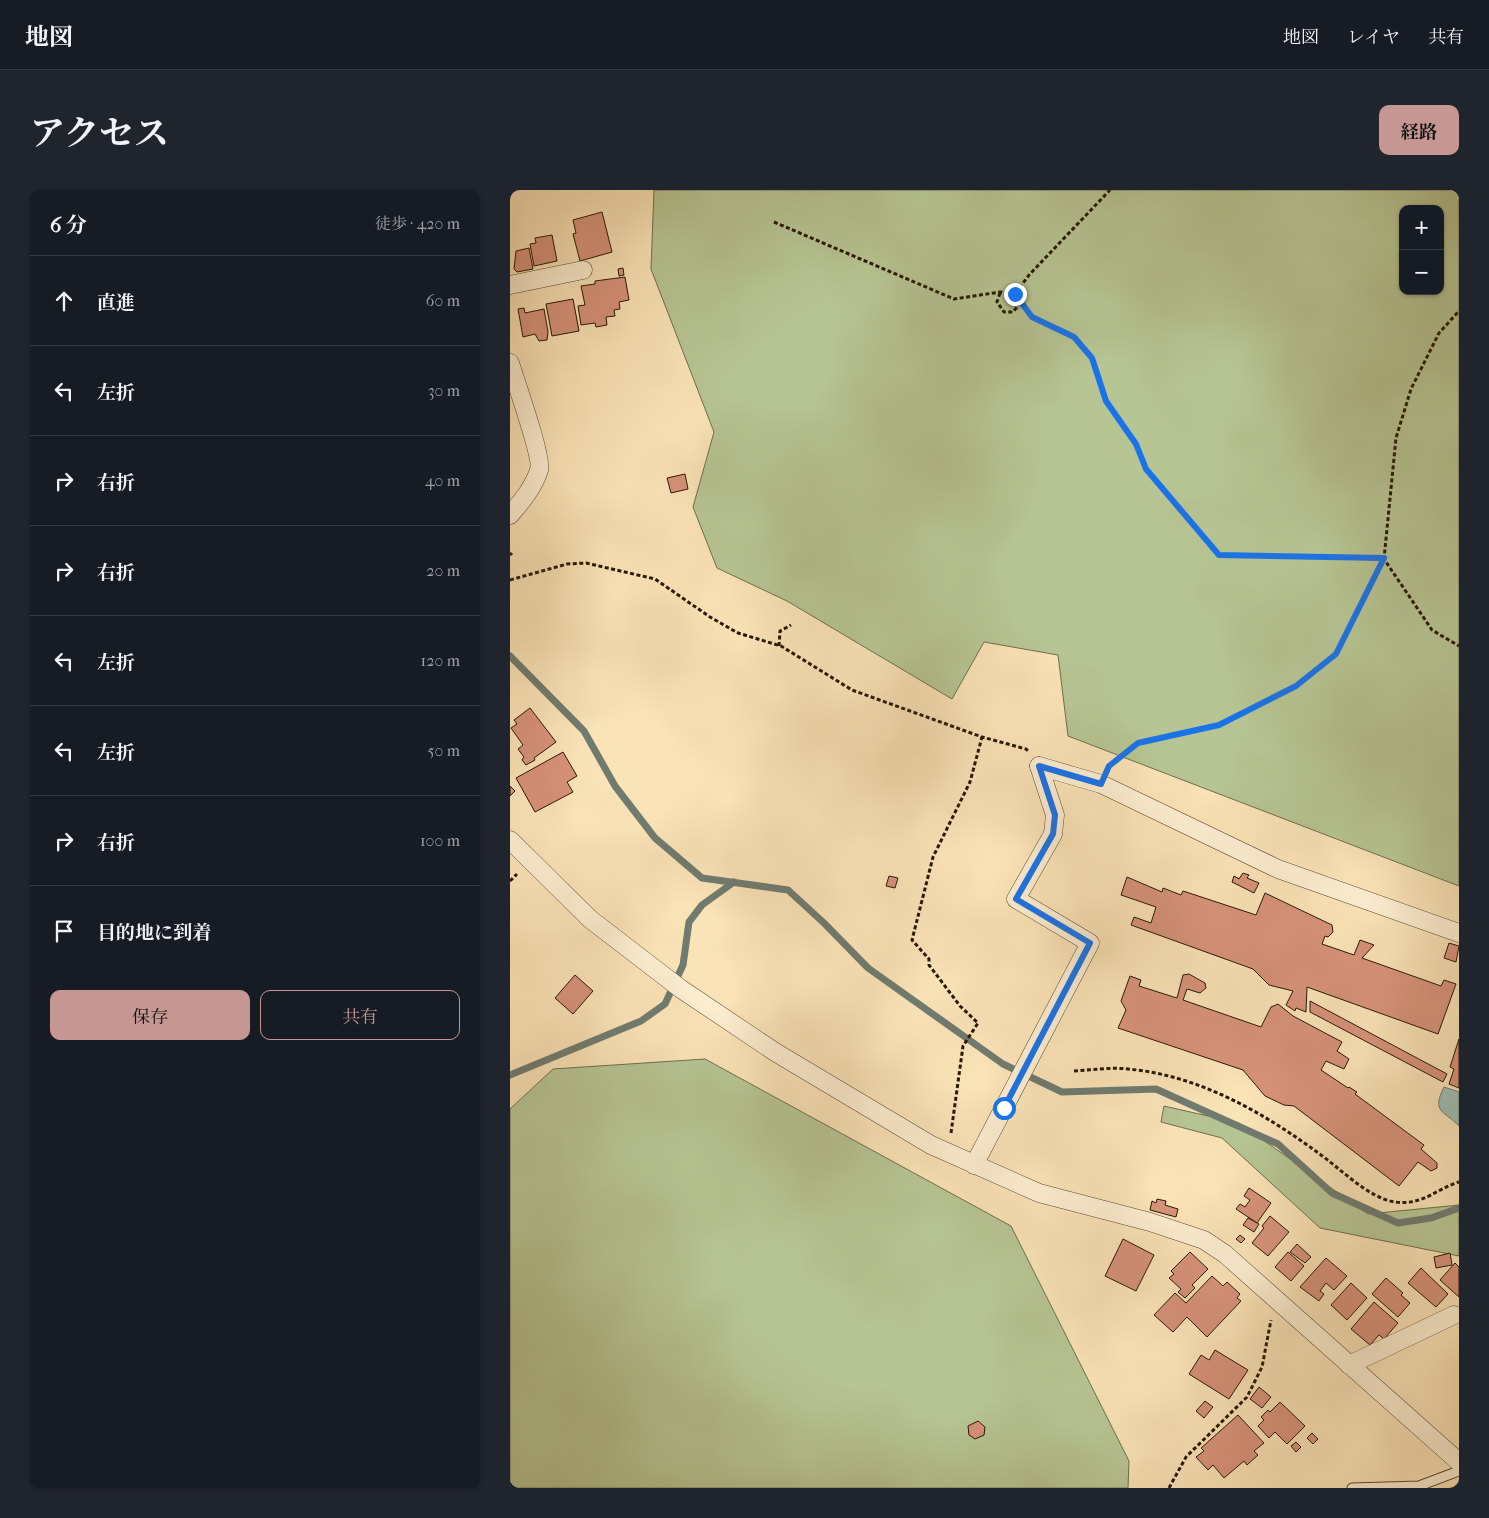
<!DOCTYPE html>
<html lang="ja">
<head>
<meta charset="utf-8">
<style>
  body { margin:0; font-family:"IM FELL French Canon","Noto Serif JP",serif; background:#20242c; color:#f1f3f6 }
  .controls { position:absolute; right:15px; top:15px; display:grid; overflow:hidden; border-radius:10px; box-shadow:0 1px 4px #0004 }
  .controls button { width:45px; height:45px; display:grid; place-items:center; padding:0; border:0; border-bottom:1px solid #363941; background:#171b24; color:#f1f3f6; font:25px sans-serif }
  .stop { position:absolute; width:15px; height:15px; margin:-11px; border:4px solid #1a73e8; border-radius:50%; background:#fff }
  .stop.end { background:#1a73e8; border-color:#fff; box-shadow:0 1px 5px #0008 }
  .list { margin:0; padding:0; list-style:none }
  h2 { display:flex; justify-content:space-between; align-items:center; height:65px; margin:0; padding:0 20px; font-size:21px }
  h2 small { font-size:16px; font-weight:400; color:#9ea1a6 }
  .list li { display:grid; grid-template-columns:32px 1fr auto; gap:15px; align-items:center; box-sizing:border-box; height:90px; padding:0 20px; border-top:1px solid #363941 }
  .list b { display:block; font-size:19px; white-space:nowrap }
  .list em { font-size:16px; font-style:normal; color:#9ea1a6 }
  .actions { display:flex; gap:10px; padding:15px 20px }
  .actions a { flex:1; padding:11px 0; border:1px solid #c59692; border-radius:10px; text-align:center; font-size:18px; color:#c59692 }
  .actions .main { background:#c59692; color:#111 }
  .icon { flex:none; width:28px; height:28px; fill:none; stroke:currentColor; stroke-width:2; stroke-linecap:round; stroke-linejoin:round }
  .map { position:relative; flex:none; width:949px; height:1298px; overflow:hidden; border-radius:10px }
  header { display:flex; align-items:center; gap:30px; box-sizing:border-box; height:70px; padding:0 25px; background:#171b24; border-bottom:1px solid #363941 }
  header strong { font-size:24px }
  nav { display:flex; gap:28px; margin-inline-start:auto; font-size:18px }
  .intro { display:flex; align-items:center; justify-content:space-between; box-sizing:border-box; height:120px; padding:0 30px }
  h1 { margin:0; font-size:35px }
  .button { padding:12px 22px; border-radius:10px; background:#c59692; color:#111; font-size:18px; font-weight:700 }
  main { display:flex; gap:30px; padding:0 30px }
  aside { flex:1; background:#171b24; border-radius:10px; box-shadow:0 1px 4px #0004 }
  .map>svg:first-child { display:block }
</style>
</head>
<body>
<header>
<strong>地図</strong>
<nav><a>地図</a><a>レイヤ</a><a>共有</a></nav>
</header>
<div class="intro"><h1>アクセス</h1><a class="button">経路</a></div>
<main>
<aside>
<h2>6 分<small>徒歩 · 420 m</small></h2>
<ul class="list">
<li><svg class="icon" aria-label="ahead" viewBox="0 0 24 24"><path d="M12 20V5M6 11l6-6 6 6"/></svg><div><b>直進</b></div><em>60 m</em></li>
<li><svg class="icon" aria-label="left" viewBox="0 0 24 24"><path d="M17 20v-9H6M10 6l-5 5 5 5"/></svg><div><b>左折</b></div><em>30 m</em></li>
<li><svg class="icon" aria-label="right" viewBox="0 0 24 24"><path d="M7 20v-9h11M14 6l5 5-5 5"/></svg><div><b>右折</b></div><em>40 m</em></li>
<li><svg class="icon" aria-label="right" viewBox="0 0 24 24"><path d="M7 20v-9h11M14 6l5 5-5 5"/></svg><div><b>右折</b></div><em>20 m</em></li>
<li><svg class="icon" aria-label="left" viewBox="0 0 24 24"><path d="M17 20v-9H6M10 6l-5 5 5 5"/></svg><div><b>左折</b></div><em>120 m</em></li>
<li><svg class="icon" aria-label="left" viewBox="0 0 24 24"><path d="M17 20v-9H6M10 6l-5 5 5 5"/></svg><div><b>左折</b></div><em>50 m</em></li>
<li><svg class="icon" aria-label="right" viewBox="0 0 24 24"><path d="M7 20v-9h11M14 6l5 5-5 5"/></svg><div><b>右折</b></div><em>100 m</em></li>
<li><svg class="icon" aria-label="arrive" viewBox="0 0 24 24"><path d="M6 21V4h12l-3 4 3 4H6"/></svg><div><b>目的地に到着</b></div></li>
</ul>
<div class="actions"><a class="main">保存</a><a>共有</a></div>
</aside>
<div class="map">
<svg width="949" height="1298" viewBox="0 0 949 1298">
  <rect width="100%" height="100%" fill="#fae3b7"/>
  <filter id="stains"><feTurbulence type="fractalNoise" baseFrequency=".004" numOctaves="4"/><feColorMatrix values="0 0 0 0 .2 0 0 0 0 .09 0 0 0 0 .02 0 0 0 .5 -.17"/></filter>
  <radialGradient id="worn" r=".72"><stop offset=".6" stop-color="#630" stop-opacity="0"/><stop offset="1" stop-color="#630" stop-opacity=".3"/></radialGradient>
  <g fill="#b7c594" stroke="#6f6e4d" fill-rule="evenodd">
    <path d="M 144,0 L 949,0 L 949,696 L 558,546 L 548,465 L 474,452 L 442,509 L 277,411 L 207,378 L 183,317 L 204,242 L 141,79 ZM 893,19 L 930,19 L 930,101 L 893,101 Z"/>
    <path d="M 195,869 L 501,1036 L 619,1271 L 618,1298 L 0,1298 L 0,919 L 43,879 Z"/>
    <path d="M 654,916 L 729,933 L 858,1024 L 949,1015 L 949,1066 L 810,1038 L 712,948 L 651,932 Z"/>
  </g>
  <path fill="#a0bdb6" stroke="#707b70" d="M 934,897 L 949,902 L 949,936 C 934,920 921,923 934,897 Z"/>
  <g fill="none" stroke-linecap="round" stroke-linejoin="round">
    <g stroke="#707b70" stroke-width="7">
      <path d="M 0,466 L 74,541 L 105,596 L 145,648 L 192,688 L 278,700 L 314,733 L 358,778 L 493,874 L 552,902 L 646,899 L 768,954 L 822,1003 L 888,1033 L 921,1028 L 949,1018"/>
      <path d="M 0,885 L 131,831 L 155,814 L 173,775 L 179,732 L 192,715 L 224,692"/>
    </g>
  </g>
  <g fill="#d7927a" stroke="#271806">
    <path d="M 92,22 L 102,62 L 70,71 L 63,44 L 66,43 L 63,30 Z"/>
    <path d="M 42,45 L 47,71 L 24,76 L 20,54 L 26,53 L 25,48 Z"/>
    <path d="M 19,58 L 23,79 L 7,82 L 4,79 L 6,61 Z"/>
    <path d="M 113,78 L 114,85 L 109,86 L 108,79 Z"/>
    <path d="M 115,87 L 119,110 L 109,112 L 110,119 L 104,120 L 105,126 L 96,127 L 97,135 L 86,137 L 85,133 L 71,135 L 68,116 L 75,115 L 71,96 L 85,94 L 85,91 Z"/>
    <path d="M 63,109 L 69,141 L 42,146 L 36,114 Z"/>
    <path d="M 14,118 L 15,123 L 34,119 L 38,142 L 37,150 L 29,151 L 25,144 L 13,147 L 8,119 Z"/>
    <path d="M 175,284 L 178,299 L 161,303 L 157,288 Z"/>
    <path d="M 20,518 L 46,552 L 24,568 L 25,570 L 16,575 L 12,570 L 14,567 L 8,559 L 13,555 L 1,538 L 7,534 L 4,530 Z"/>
    <path d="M 53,562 L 67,586 L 57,592 L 63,602 L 25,622 L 6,588 Z"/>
    <path d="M 0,596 L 5,601 L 0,606 Z"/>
    <path d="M 733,683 L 739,685 L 737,688 L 749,693 L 744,703 L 722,692 L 724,686 L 729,689 Z"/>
    <path d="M 379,686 L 388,688 L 385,698 L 376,696 Z"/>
    <path d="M 617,687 L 652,702 L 653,698 L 671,705 L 673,701 L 746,725 L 755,703 L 822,735 L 823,742 L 818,747 L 815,746 L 812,754 L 844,765 L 850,750 L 864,755 L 852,768 L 931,796 L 934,790 L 946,794 L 928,844 L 797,797 L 796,822 L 786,818 L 785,821 L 776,815 L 783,801 L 759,795 L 743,779 L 621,735 L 624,727 L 641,733 L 646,717 L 611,705 Z"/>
    <path d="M 939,753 L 949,756 L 946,772 L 934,768 Z"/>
    <path d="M 679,784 L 695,793 L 696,798 L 690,803 L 677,799 L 673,810 L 751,837 L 761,817 L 768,814 L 783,826 L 832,852 L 827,861 L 839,869 L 834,879 L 816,871 L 811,880 L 838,898 L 839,897 L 847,902 L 845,904 L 914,955 L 911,959 L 927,973 L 927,978 L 921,981 L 908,972 L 889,996 L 784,916 L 774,915 L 755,906 L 733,880 L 608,838 L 616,820 L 611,811 L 620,786 L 631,790 L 629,796 L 667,808 L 673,785 Z"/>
    <path d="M 65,785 L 83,801 L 63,824 L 45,808 Z"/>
    <path d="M 800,811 L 937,884 L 933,892 L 800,822 Z"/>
    <path d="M 949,849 L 949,898 L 939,894 L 944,879 L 940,877 Z"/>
    <path d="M 739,998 L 761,1013 L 747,1033 L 726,1019 L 730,1014 L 735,1017 L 740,1010 L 734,1006 Z"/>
    <path d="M 647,1009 L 656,1011 L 655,1015 L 668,1019 L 666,1027 L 640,1020 L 642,1011 L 646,1013 Z"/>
    <path d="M 760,1026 L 779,1042 L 758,1066 L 742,1053 L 754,1038 L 752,1036 Z"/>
    <path d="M 738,1028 L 749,1034 L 744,1042 L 733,1035 Z"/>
    <path d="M 730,1045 L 735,1049 L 731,1053 L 726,1049 Z"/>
    <path d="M 613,1049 L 644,1065 L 626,1101 L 595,1086 Z"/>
    <path d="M 787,1054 L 801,1067 L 795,1073 L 780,1062 Z"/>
    <path d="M 680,1062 L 698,1079 L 682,1095 L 685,1098 L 675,1108 L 668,1102 L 671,1099 L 659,1088 L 664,1084 L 661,1081 Z"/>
    <path d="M 778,1062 L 794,1076 L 781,1091 L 765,1077 Z"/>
    <path d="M 940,1063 L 942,1075 L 926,1078 L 924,1067 Z"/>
    <path d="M 816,1068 L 837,1086 L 824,1100 L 816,1093 L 810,1101 L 814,1104 L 809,1111 L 790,1097 Z"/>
    <path d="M 945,1073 L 949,1077 L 949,1107 L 930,1090 Z"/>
    <path d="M 911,1078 L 938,1104 L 926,1117 L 898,1093 Z"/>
    <path d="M 702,1086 L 713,1096 L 717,1092 L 730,1104 L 727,1108 L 731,1111 L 697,1147 L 677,1127 L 663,1142 L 644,1125 L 665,1103 L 676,1113 Z"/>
    <path d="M 876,1088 L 893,1103 L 891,1105 L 900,1113 L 888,1127 L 862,1104 Z"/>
    <path d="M 841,1093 L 857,1108 L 837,1130 L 821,1115 Z"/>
    <path d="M 864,1112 L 888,1133 L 874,1149 L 869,1145 L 860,1155 L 841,1139 Z"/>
    <path d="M 705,1160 L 738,1180 L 719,1209 L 679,1184 L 691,1165 L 699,1170 Z"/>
    <path d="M 749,1197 L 761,1207 L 752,1218 L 740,1209 Z"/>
    <path d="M 695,1211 L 703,1217 L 694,1228 L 686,1221 Z"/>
    <path d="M 770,1212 L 795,1236 L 777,1254 L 765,1242 L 759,1248 L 748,1236 L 754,1230 L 751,1227 L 758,1220 L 760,1222 Z"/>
    <path d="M 728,1225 L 754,1253 L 744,1261 L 748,1265 L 737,1275 L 734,1271 L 714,1288 L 703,1275 L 698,1280 L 686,1267 L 694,1261 L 691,1258 Z"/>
    <path d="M 468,1231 L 475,1237 L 474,1245 L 465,1249 L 459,1245 L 458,1236 Z"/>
    <path d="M 802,1243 L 808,1249 L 803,1254 L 797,1248 Z"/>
    <path d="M 786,1252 L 791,1257 L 786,1262 L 781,1256 Z"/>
  </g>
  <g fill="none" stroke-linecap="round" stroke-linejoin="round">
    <g stroke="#5c4b32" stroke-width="11">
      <path id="service" d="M 842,1298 L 909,1296 L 949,1281"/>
    </g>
    <g stroke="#5c4b32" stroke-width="19">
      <g id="minor">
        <path d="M 0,95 L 73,80"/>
        <path d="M 0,173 C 5,190 33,268 29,280 C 24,297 11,312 0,325"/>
        <path d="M 529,576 L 591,594 L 768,679 L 949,743"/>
        <path d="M 0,650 L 80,729 L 171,799 L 265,862 L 421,955 L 529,1003 L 640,1032 L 694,1050 L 715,1064 L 949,1272"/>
        <path d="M 464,975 L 580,753 L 506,709 L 543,644 L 545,625 L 529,576"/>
        <path d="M 839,1175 L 944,1125"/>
      </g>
    </g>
    <g stroke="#271806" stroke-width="3" stroke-dasharray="4 2.5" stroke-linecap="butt">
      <path d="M 264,32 L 444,109 L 490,102 L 505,104 L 522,127 L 564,147 L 582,168 L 596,211 L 626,254 L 636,279 L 709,365 L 874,369 L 922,440 L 949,456"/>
      <path d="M 490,103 L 487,112 L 494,122 L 503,122 L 508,116 L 505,104 L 519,85 L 600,0"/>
      <path d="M 0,365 L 2,363"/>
      <path d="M 0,390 L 57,374 L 76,373 L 145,389 L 200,427 L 228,443 L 271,456 L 342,500 L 472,547 L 516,559 L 518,561"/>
      <path d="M 269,456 L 270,441 L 281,435"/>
      <path d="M 599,577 L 628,553 L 709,535 L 786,496 L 827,464 L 874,369 L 886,248 L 901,199 L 929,143 L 949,121"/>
      <path d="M 0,691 L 7,684"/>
      <path d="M 564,881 C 582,880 600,877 618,879 C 687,885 751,921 807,962 C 830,978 858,1008 885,1012 C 912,1016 926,999 949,992"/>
      <path d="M 441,943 L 453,856 L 468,833 L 450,816 L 419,775 L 419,769 L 402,750 L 423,667 L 460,592 L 472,547"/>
      <path d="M 659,1298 L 676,1267 L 737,1207 L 752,1177 L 761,1130"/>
    </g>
    <use href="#service" stroke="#fcedd0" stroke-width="9"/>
    <use href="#minor" stroke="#fcedd0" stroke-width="18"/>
  </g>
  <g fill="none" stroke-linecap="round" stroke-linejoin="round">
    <path stroke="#1a73e8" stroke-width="6" d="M 494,918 L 580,753 L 506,709 L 543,644 L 545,625 L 529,576 L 591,594 L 599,576 L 628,553 L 709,535 L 786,496 L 826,464 L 874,368 L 709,365 L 636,279 L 626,254 L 596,211 L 582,168 L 564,147 L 522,127 L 505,104"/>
  </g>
  <rect width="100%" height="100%" filter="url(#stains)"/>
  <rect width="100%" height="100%" fill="url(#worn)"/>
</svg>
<div class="controls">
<button>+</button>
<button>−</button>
</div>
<div class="stop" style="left:494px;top:918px"></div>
<div class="stop end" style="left:505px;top:104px"></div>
</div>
</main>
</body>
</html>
